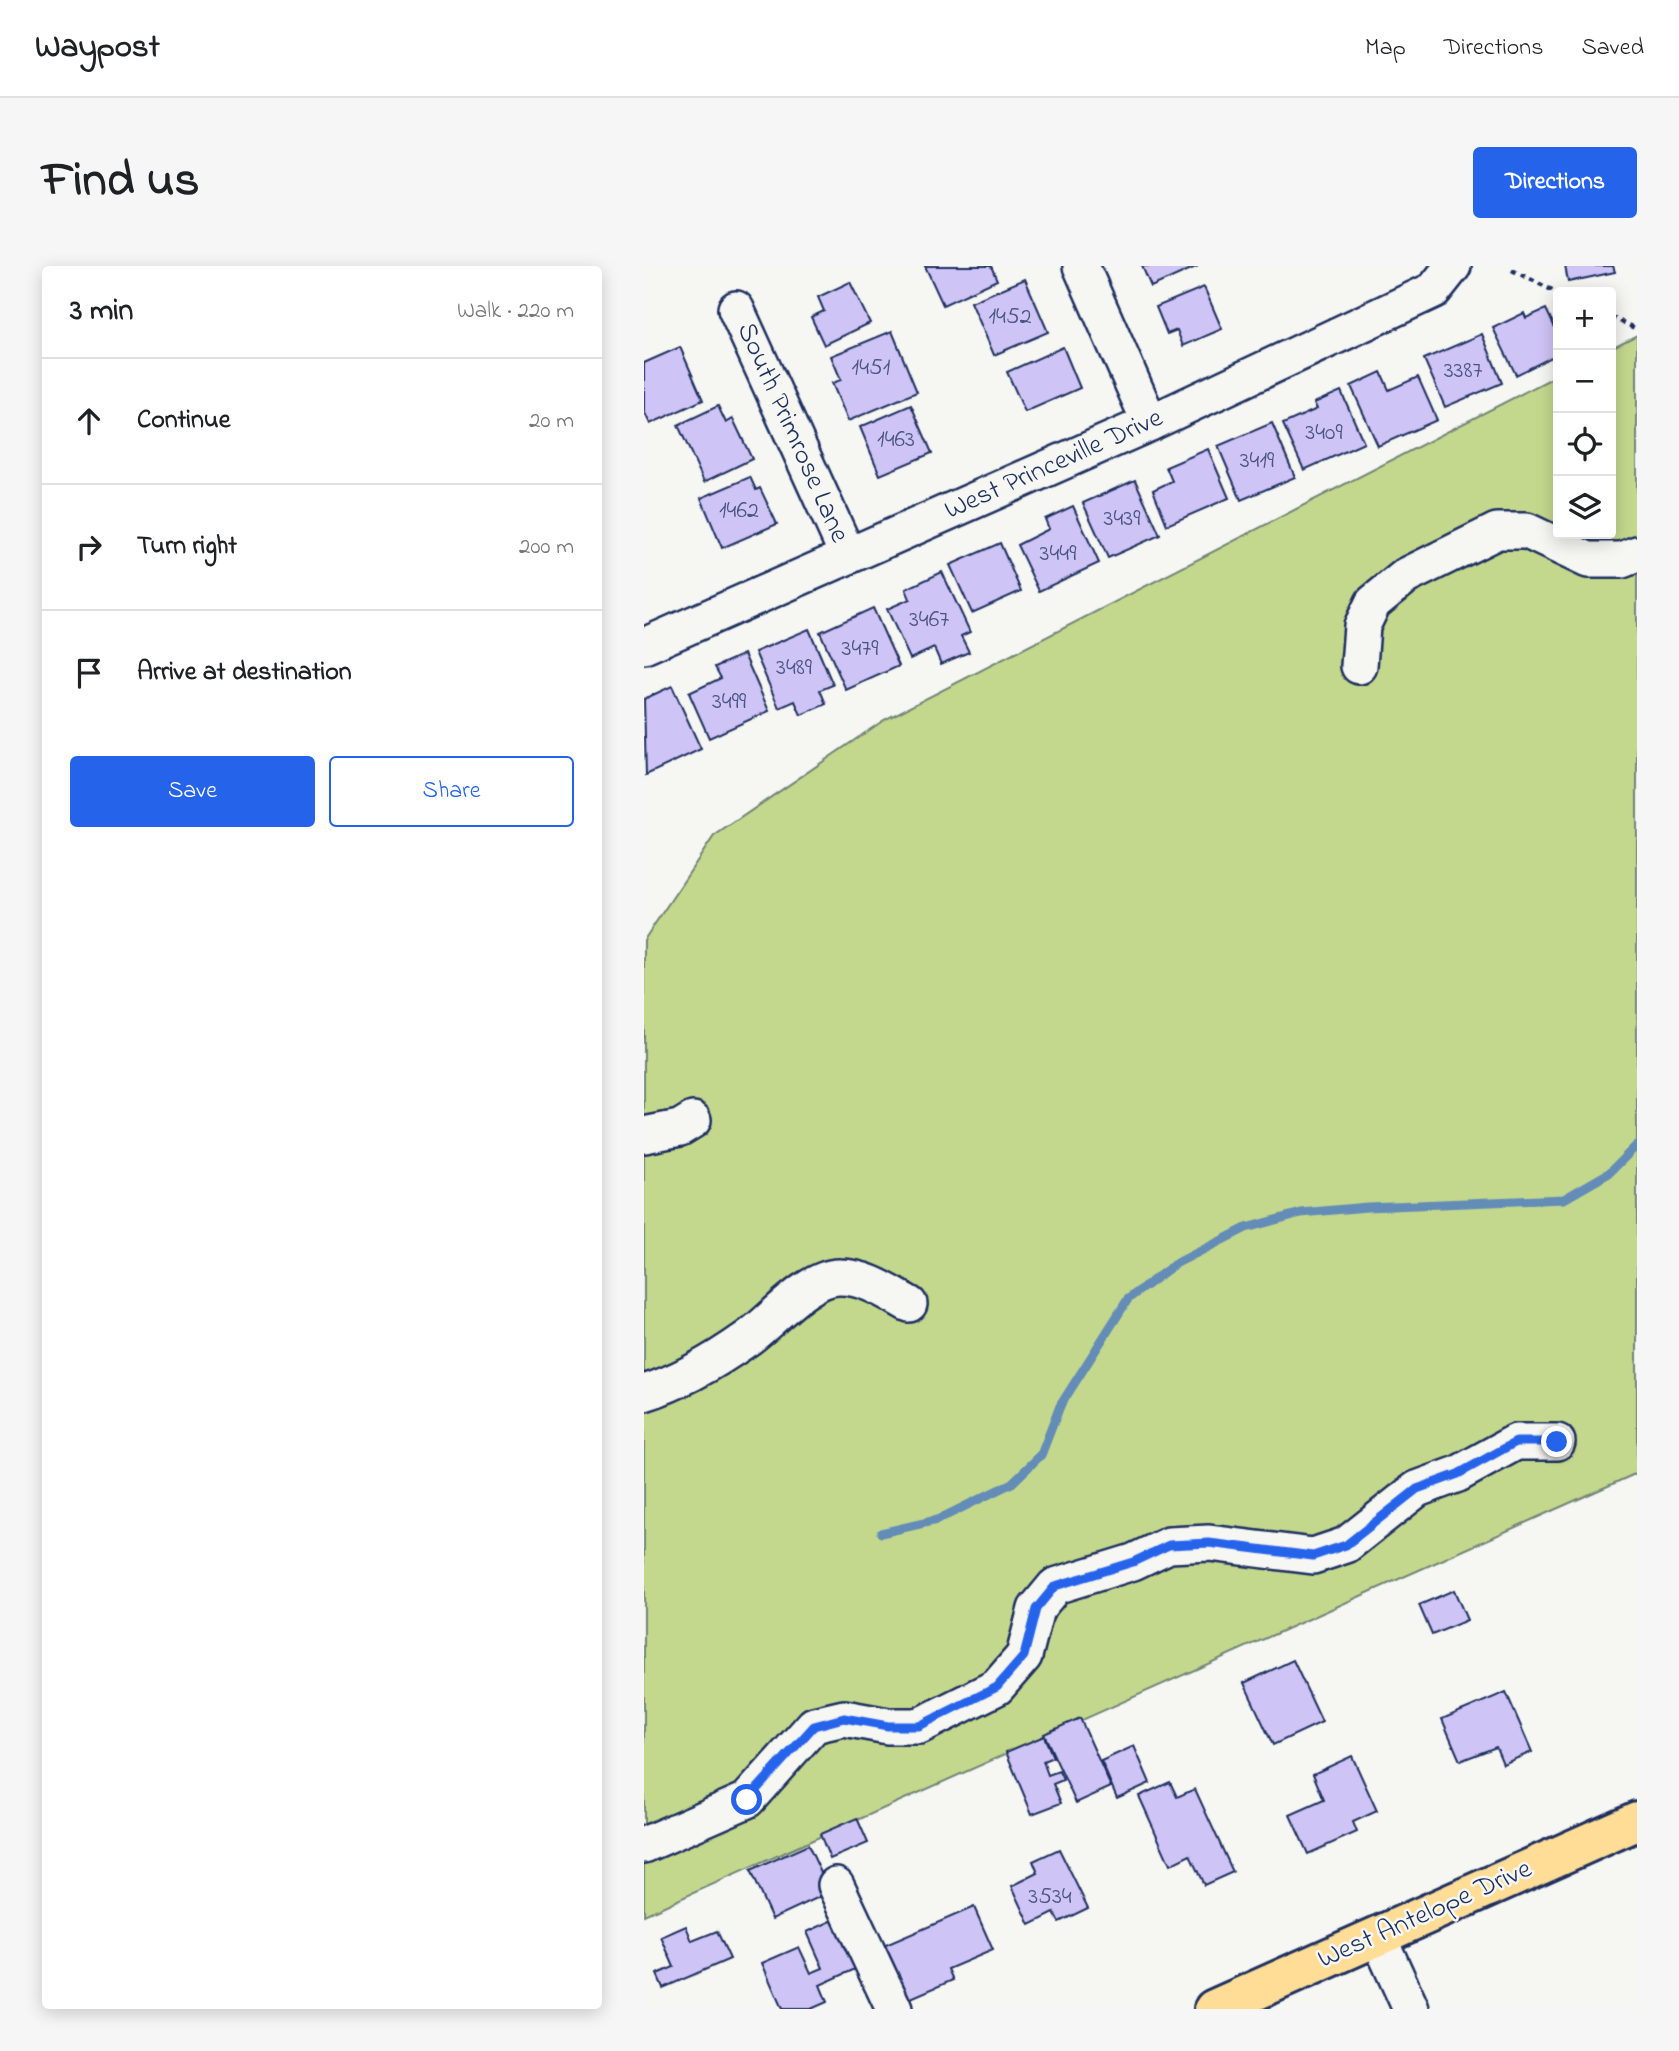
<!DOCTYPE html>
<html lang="en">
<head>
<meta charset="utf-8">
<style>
  body { margin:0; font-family:"Indie Flower",sans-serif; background:#f6f6f6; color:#202124 }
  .controls { position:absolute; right:21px; top:21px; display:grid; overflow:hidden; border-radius:7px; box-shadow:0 4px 18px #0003 }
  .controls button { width:63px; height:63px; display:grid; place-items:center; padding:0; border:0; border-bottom:2px solid #e0e0e0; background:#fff; color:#202124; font:35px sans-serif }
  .stop { position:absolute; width:21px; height:21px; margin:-16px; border:5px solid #2563eb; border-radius:50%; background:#fff }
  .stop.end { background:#2563eb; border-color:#fff; box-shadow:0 2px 7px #0008 }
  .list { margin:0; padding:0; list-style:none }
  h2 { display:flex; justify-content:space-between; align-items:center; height:91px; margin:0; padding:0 28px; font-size:30px }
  h2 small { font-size:23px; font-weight:400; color:#757577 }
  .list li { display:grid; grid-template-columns:46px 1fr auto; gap:21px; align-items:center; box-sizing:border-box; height:126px; padding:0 28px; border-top:2px solid #e0e0e0 }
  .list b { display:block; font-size:26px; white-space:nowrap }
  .list em { font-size:23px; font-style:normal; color:#757577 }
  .actions { display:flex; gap:14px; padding:21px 28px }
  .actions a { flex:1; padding:16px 0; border:2px solid #2563eb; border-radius:7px; text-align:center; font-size:24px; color:#2563eb }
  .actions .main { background:#2563eb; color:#fff }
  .icon { flex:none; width:38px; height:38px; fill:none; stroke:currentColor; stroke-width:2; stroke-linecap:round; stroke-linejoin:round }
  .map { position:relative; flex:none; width:993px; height:1743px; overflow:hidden; border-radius:7px }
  header { display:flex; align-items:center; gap:42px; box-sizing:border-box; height:98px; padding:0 35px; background:#fff; border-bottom:2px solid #e0e0e0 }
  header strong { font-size:33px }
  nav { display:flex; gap:38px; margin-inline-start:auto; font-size:24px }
  .intro { display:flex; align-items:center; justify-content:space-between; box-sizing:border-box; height:168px; padding:0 42px }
  h1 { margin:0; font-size:49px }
  .button { padding:18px 32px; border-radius:7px; background:#2563eb; color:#fff; font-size:24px; font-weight:700 }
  main { display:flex; gap:42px; padding:0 42px }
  aside { flex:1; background:#fff; border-radius:7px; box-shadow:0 4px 18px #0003 }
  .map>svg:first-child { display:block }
</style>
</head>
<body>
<header>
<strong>Waypost</strong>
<nav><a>Map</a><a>Directions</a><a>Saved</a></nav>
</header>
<div class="intro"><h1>Find us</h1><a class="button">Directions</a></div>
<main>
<aside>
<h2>3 min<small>Walk · 220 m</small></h2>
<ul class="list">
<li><svg class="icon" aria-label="ahead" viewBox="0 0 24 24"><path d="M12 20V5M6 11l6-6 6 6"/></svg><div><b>Continue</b></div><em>20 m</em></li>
<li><svg class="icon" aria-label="right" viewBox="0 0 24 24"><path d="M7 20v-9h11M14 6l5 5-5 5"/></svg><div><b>Turn right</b></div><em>200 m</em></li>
<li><svg class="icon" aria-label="arrive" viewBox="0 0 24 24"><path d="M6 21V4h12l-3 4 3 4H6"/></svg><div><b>Arrive at destination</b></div></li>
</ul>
<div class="actions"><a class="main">Save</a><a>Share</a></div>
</aside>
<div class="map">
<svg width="993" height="1743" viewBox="0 0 993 1743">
  <rect width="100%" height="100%" fill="#f6f6f2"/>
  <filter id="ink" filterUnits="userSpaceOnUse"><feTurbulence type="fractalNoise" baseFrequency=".0143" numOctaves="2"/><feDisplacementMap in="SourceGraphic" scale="14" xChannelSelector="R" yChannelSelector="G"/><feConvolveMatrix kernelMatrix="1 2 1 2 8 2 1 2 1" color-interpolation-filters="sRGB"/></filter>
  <g filter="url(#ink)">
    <path fill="#c4d88d" stroke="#708476" stroke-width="2" d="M 993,69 L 993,1207 L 0,1649 L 0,674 L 70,570 L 240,454 L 914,109 L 914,268 L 967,268 L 967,82 Z"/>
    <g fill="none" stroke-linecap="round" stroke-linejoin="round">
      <path stroke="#648cb7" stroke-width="9" d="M 237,1267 L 293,1254 L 368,1217 L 397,1189 L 416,1140 L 484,1033 L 531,998 L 602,962 L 657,947 L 723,941 L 920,933 L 965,907 L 993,879"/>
    </g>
    <g fill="#cfc4f6" stroke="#1b2f5e" stroke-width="2">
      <path d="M 281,0 L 347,0 L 353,14 L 299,39 Z"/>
      <path d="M 498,0 L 554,0 L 507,21 Z"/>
      <path d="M 921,0 L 969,0 L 971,6 L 924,16 Z"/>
      <path d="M 381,13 L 404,66 L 350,89 L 327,36 Z"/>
      <path d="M 206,16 L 226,57 L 180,79 L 167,51 L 180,45 L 174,31 Z"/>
      <path d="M 560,21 L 578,63 L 539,80 L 533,64 L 523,68 L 512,41 Z"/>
      <path d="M 902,43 L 914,68 L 914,88 L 872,109 L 849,62 L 880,47 L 882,52 Z"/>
      <path d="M 248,65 L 273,126 L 204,155 L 188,117 L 197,114 L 187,90 Z"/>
      <path d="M 838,68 L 858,117 L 801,141 L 780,93 Z"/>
      <path d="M 36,81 L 59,134 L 6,158 L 0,145 L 0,97 Z"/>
      <path d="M 419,81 L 436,122 L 381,146 L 363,106 Z"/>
      <path d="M 737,106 L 745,124 L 774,111 L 793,154 L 734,180 L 707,120 Z"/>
      <path d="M 697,125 L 720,177 L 660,204 L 639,158 L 673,143 L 670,137 Z"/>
      <path d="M 267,139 L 288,187 L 236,209 L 216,161 Z"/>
      <path d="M 74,140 L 82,157 L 89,153 L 108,193 L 60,216 L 34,159 Z"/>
      <path d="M 628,157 L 651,211 L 597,234 L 574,180 Z"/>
      <path d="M 564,183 L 585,232 L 523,259 L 509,224 L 528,215 L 522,201 Z"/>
      <path d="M 106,211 L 112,224 L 116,222 L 133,258 L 78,282 L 57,232 Z"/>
      <path d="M 491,214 L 516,269 L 464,292 L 439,237 Z"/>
      <path d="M 429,240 L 455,297 L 395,325 L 373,279 L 405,263 L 401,253 Z"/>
      <path d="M 356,277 L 377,325 L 328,347 L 306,299 Z"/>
      <path d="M 298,306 L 326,366 L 317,370 L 325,386 L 297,398 L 290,382 L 266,393 L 243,343 L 266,333 L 262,323 Z"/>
      <path d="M 229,342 L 255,400 L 202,424 L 176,366 Z"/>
      <path d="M 165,363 L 189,419 L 176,424 L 182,438 L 157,449 L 151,435 L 135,442 L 111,386 Z"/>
      <path d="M 100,388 L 125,445 L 65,472 L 45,427 L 77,412 L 71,401 Z"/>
      <path d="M 28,420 L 57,483 L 2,509 L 0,433 Z"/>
      <path d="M 810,1324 L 823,1354 L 788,1369 L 775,1339 Z"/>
      <path d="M 649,1394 L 678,1456 L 629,1479 L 600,1417 Z"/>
      <path d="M 862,1426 L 888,1486 L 859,1498 L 852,1481 L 816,1495 L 798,1453 Z"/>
      <path d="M 436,1452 L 467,1521 L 432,1537 L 400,1468 Z"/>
      <path d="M 400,1470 L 409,1491 L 399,1495 L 404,1509 L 415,1505 L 419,1514 L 409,1518 L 417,1537 L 388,1548 L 362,1486 Z"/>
      <path d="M 490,1480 L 506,1517 L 473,1532 L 457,1495 Z"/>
      <path d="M 708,1490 L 733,1545 L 709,1556 L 713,1566 L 664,1588 L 646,1549 L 680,1534 L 669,1508 Z"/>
      <path d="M 526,1516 L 533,1531 L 551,1523 L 589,1606 L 560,1619 L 546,1589 L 526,1599 L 495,1530 Z"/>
      <path d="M 213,1552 L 224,1577 L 186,1593 L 176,1568 Z"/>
      <path d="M 164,1579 L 186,1626 L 128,1653 L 106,1605 Z"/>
      <path d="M 415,1583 L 444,1642 L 415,1656 L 410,1647 L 386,1659 L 368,1620 L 394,1607 L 389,1595 Z"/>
      <path d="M 330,1641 L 349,1684 L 304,1703 L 309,1714 L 260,1735 L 237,1681 Z"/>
      <path d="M 196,1651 L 218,1700 L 176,1719 L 183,1736 L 167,1743 L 138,1743 L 118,1697 L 155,1681 L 167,1707 L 179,1702 L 163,1666 Z"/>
      <path d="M 42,1660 L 48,1675 L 73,1665 L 86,1693 L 19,1722 L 13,1708 L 30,1701 L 17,1671 Z"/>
    </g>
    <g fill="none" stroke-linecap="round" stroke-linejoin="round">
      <g stroke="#1b2f5e" stroke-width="40">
        <g id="minor">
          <path d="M 437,0 L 506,157"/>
          <path d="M 92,43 L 204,290"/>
          <path d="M 0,380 L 506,157 L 790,24 L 809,0"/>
          <path d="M 715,400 L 718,360 L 729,337 L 762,310 L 853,265 L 883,265 L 944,294 L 978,294 L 993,288"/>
          <path d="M 0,869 L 36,862 L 49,854"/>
          <path d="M 0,1127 C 36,1116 73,1094 104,1072 C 128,1055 165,1010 196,1011 C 222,1011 243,1026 265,1038"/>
          <path d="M 0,1579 L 103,1534 L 170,1459 L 200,1452 L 244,1460 L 275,1460 L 353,1421 L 380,1390 L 392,1343 L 411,1320 L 489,1296 L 525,1279 L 565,1277 L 669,1290 L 702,1279 L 773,1223 L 814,1208 L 872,1176 L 913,1176"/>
          <path d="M 192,1619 L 250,1743"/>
          <path d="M 734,1670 L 767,1743"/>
        </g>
      </g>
      <g stroke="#1b2f5e" stroke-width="44">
        <path id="major" d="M 570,1743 L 993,1555"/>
      </g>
      <g stroke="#1b2f5e" stroke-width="4.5" stroke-dasharray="5 5" stroke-linecap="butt">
        <path d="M 868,4 L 914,27"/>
        <path d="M 967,51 L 993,63"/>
      </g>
      <use href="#minor" stroke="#f6f6f2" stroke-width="35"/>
      <use href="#major" stroke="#ffdd96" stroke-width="38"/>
    </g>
  </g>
  <g fill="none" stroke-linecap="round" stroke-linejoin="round" filter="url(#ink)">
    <path stroke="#2563eb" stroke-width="9" d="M 103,1534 L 170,1460 L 200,1452 L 244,1460 L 275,1460 L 353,1421 L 380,1390 L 392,1343 L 411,1320 L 489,1296 L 525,1279 L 565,1277 L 669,1290 L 702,1279 L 773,1223 L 814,1208 L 872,1176 L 913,1176"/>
  </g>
  <g text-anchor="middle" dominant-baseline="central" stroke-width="5" stroke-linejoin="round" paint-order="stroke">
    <g font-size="24" fill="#485484">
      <text x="366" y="51">1452</text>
      <text x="227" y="102">1451</text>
      <text x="819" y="105">3387</text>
      <text x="680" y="167">3409</text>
      <text x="252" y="174">1463</text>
      <text x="613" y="195">3419</text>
      <text x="95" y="245">1462</text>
      <text x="478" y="253">3439</text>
      <text x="414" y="288">3449</text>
      <text x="285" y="354">3467</text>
      <text x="216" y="383">3479</text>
      <text x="150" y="402">3489</text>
      <text x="85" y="436">3499</text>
      <text x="406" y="1631">3534</text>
    </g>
    <g font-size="28" fill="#1b2f5e" stroke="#f6f6f2">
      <text transform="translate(148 167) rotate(66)">South Primrose Lane</text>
      <text transform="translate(410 199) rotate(-24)">West Princeville Drive</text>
      <text transform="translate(781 1649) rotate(-24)">West Antelope Drive</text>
    </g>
  </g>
</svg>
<div class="controls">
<button>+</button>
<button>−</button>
<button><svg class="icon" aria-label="locate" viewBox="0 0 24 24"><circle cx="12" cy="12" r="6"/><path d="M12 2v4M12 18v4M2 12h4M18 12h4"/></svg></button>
<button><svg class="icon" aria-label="layers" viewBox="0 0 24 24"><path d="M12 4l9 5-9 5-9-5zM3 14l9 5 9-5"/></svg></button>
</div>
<div class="stop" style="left:103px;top:1534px"></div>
<div class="stop end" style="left:913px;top:1176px"></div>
</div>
</main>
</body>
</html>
